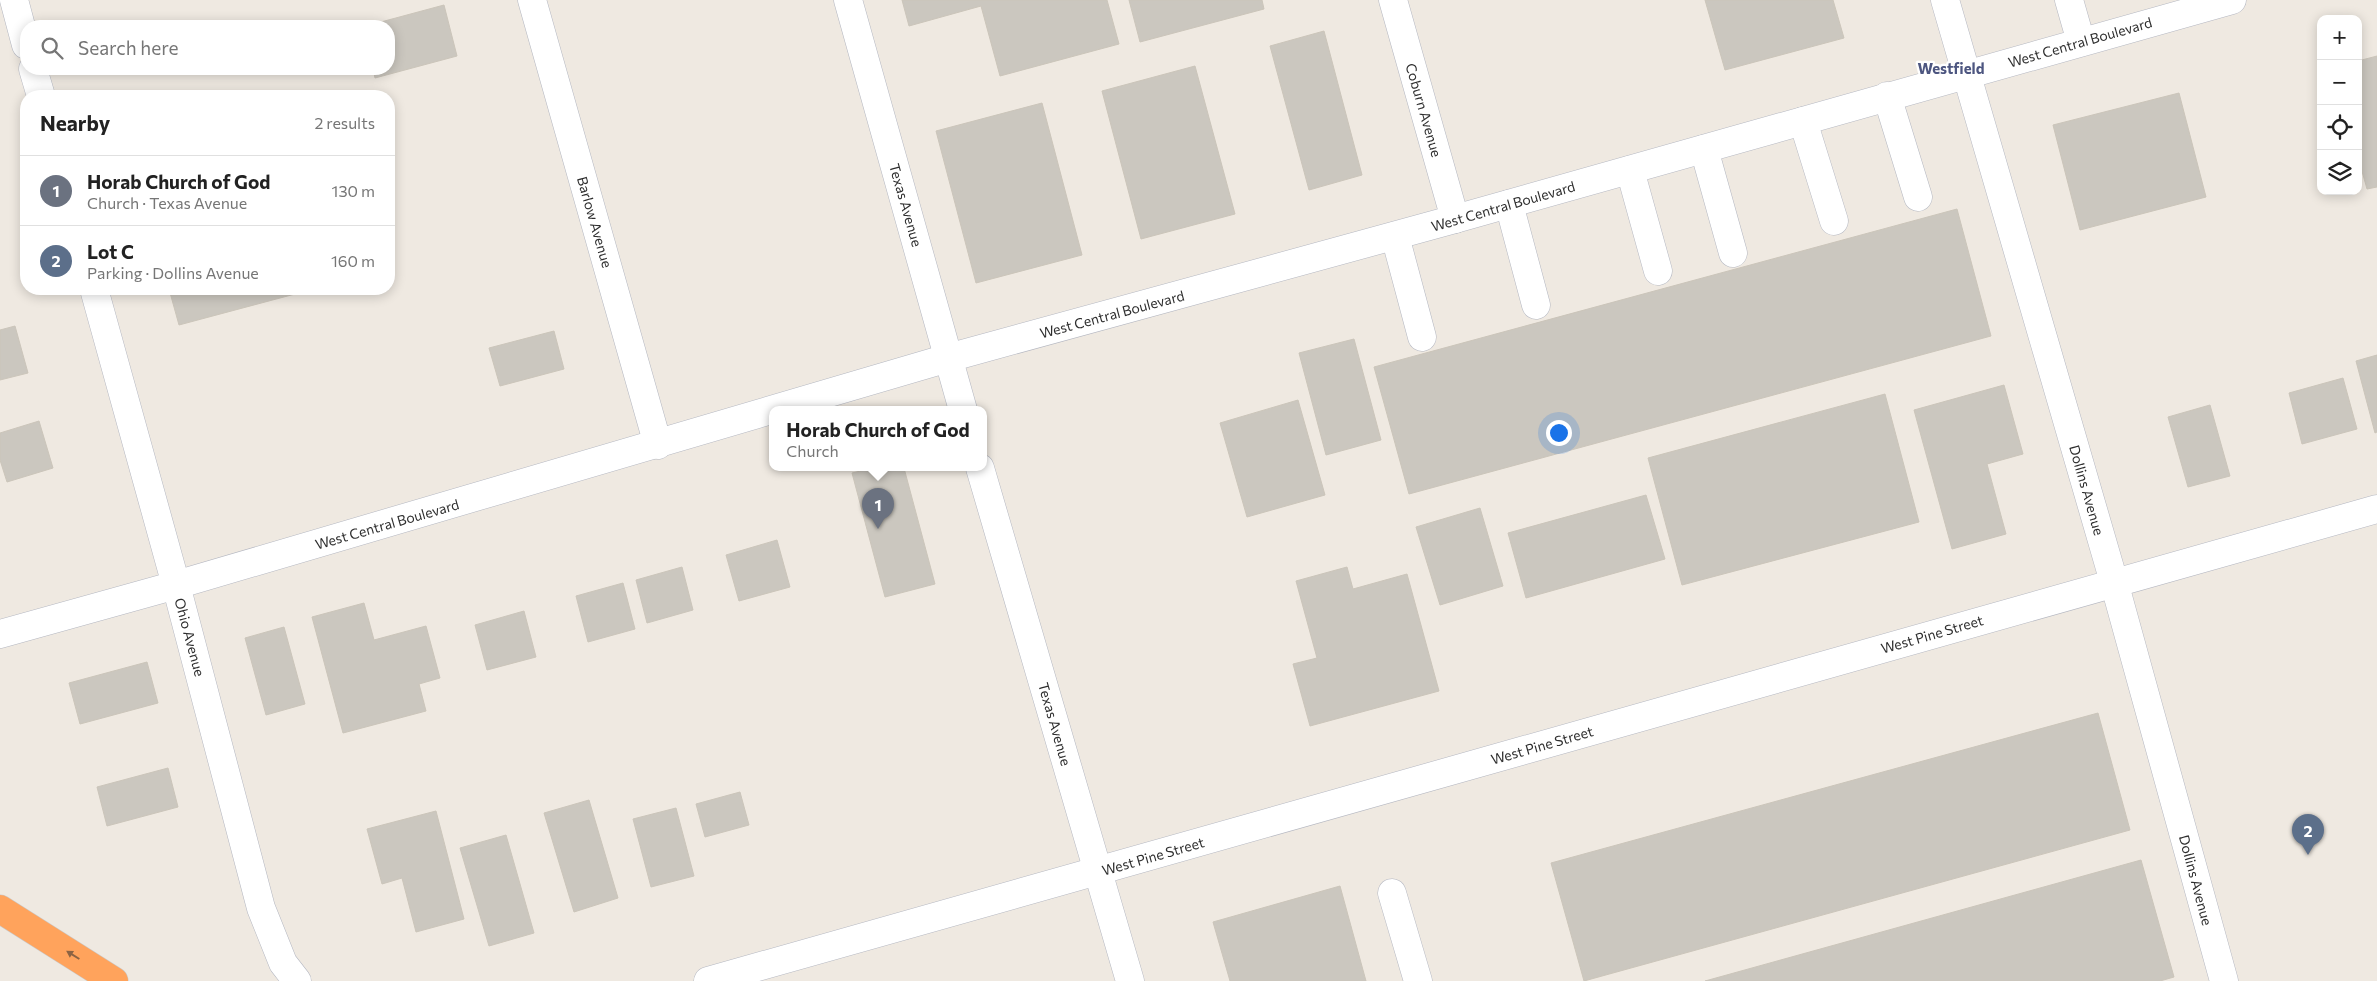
<!DOCTYPE html>
<html lang="en">
<head>
<meta charset="utf-8">
<style>
  body { margin:0; font-family:Commissioner,sans-serif; background:#f2f2f2; color:#222 }
  .controls { position:absolute; right:15px; top:15px; display:grid; overflow:hidden; border-radius:10px; box-shadow:0 2px 12px #0003 }
  .controls button { width:45px; height:45px; display:grid; place-items:center; padding:0; border:0; border-bottom:1px solid #e0e0e0; background:#fff; color:#222; font:25px sans-serif }
  .you { position:absolute; left:1558px; top:432px; width:18px; height:18px; margin:-12px; border:4px solid #fff; border-radius:50%; background:#1a73e8; box-shadow:0 0 0 8px #1a73e833 }
  .badge { display:grid; place-items:center; width:32px; height:32px; border-radius:50%; background:#4264fb; color:#fff; font-size:16px; font-weight:700 }
  .pin { position:absolute; translate:-50% -41px; filter:drop-shadow(0 1px 2px #0008) }
  .pin::after { content:''; position:absolute; top:26px; width:18px; height:15px; background:inherit; clip-path:polygon(0 0,100% 0,50% 100%) }
  .popup { position:absolute; left:769px; top:406px; width:218px; height:65px; box-sizing:border-box; display:grid; place-content:center; border-radius:10px; background:#fff; filter:drop-shadow(0 1px 4px #0005); font-size:16px; white-space:nowrap; color:#767676 }
  .popup b { font-size:19px; color:#222 }
  .popup::after { content:''; position:absolute; left:50%; top:100%; margin-left:-10px; border:10px solid transparent; border-top-color:#fff }
  .list { margin:0; padding:0; list-style:none }
  h2 { display:flex; justify-content:space-between; align-items:center; height:65px; margin:0; padding:0 20px; font-size:21px }
  h2 small { font-size:16px; font-weight:400; color:#767676 }
  .list li { display:grid; grid-template-columns:32px 1fr auto; gap:15px; align-items:center; box-sizing:border-box; height:70px; padding:0 20px; border-top:1px solid #e0e0e0 }
  .list b { display:block; font-size:19px; white-space:nowrap }
  .list p { margin:0; font-size:16px; white-space:nowrap; color:#767676 }
  .list em { font-size:16px; font-style:normal; color:#767676 }
  .icon { flex:none; width:28px; height:28px; fill:none; stroke:currentColor; stroke-width:2; stroke-linecap:round; stroke-linejoin:round }
  .map { position:relative; flex:none; width:2377px; height:981px; overflow:hidden }
  .search { position:absolute; background:#fff; box-shadow:0 2px 12px #0003; left:20px; top:20px; width:375px; height:55px; display:flex; align-items:center; gap:12px; box-sizing:border-box; padding:0 18px; border-radius:20px; color:#767676; font-size:19px }
  .panel { position:absolute; background:#fff; box-shadow:0 2px 12px #0003; left:20px; top:90px; width:375px; height:205px; border-radius:20px }
  .map>svg:first-child { display:block }
</style>
</head>
<body>
<div class="map">
<svg width="2377" height="981" viewBox="0 0 2377 981">
  <rect width="100%" height="100%" fill="#efe9e1"/>
  <g fill="#cbc7bf" stroke="#cbc5ba">
    <path d="M 902,0 L 1107,0 L 1119,44 L 1000,76 L 981,6 L 909,26 Z"/>
    <path d="M 1129,0 L 1262,0 L 1264,9 L 1140,42 Z"/>
    <path d="M 1705,0 L 1833,0 L 1844,38 L 1725,70 Z"/>
    <path d="M 444,5 L 457,56 L 375,78 L 373,69 L 389,69 L 389,26 L 366,26 Z"/>
    <path d="M 1324,31 L 1362,175 L 1309,190 L 1270,46 Z"/>
    <path d="M 2377,56 L 2377,187 L 2367,189 L 2358,157 L 2358,61 Z"/>
    <path d="M 1195,66 L 1235,214 L 1141,239 L 1102,91 Z"/>
    <path d="M 2179,93 L 2206,197 L 2080,230 L 2053,125 Z"/>
    <path d="M 1042,103 L 1082,255 L 976,283 L 936,131 Z"/>
    <path d="M 1957,209 L 1991,336 L 1409,494 L 1374,367 Z"/>
    <path d="M 169,289 L 294,289 L 295,294 L 179,325 Z"/>
    <path d="M 15,326 L 28,373 L 0,380 L 0,330 Z"/>
    <path d="M 554,331 L 564,369 L 500,386 L 489,348 Z"/>
    <path d="M 1354,339 L 1381,440 L 1326,455 L 1299,353 Z"/>
    <path d="M 2377,355 L 2377,432 L 2375,433 L 2356,361 Z"/>
    <path d="M 2343,378 L 2357,429 L 2302,444 L 2289,393 Z"/>
    <path d="M 2004,385 L 2023,454 L 1987,464 L 2006,534 L 1952,549 L 1914,410 Z"/>
    <path d="M 1885,394 L 1919,522 L 1682,585 L 1648,458 Z"/>
    <path d="M 1298,400 L 1325,495 L 1247,517 L 1220,423 Z"/>
    <path d="M 2210,405 L 2230,476 L 2188,487 L 2168,417 Z"/>
    <path d="M 39,421 L 53,468 L 7,482 L 0,460 L 0,433 Z"/>
    <path d="M 873,468 L 904,468 L 935,584 L 885,597 L 852,473 Z"/>
    <path d="M 1646,495 L 1665,559 L 1526,598 L 1508,533 Z"/>
    <path d="M 1480,508 L 1503,586 L 1440,605 L 1416,527 Z"/>
    <path d="M 777,540 L 790,587 L 739,601 L 726,555 Z"/>
    <path d="M 682,567 L 693,610 L 647,623 L 636,580 Z"/>
    <path d="M 1347,567 L 1353,589 L 1407,574 L 1439,691 L 1310,726 L 1293,664 L 1317,658 L 1296,581 Z"/>
    <path d="M 623,583 L 635,629 L 588,642 L 576,596 Z"/>
    <path d="M 364,603 L 374,640 L 426,626 L 440,678 L 419,684 L 426,711 L 343,733 L 312,617 Z"/>
    <path d="M 524,611 L 536,657 L 487,670 L 475,625 Z"/>
    <path d="M 284,627 L 305,704 L 266,715 L 245,638 Z"/>
    <path d="M 147,662 L 158,703 L 80,724 L 69,683 Z"/>
    <path d="M 2098,713 L 2130,830 L 1584,981 L 1551,863 Z"/>
    <path d="M 168,768 L 178,807 L 107,826 L 97,787 Z"/>
    <path d="M 740,792 L 749,825 L 705,837 L 696,804 Z"/>
    <path d="M 589,800 L 618,898 L 574,912 L 544,813 Z"/>
    <path d="M 676,808 L 694,876 L 651,887 L 633,819 Z"/>
    <path d="M 436,811 L 464,919 L 416,932 L 402,878 L 382,884 L 367,829 Z"/>
    <path d="M 506,835 L 534,933 L 489,946 L 460,848 Z"/>
    <path d="M 2141,860 L 2174,977 L 2160,981 L 1705,981 Z"/>
    <path d="M 1340,886 L 1366,981 L 1230,981 L 1213,922 Z"/>
  </g>
  <g fill="none" stroke-linecap="round" stroke-linejoin="round">
    <g stroke="#b4b7c1" stroke-width="29">
      <g id="minor">
        <path d="M 14,0 L 26,45"/>
        <path d="M 532,0 L 658,445"/>
        <path d="M 848,0 L 963,410"/>
        <path d="M 1393,0 L 1455,219"/>
        <path d="M 1945,0 L 2114,582 L 2224,981"/>
        <path d="M 2069,0 L 2081,42"/>
        <path d="M 33,69 L 41,96"/>
        <path d="M 1887,96 L 1918,197"/>
        <path d="M 1803,121 L 1834,221"/>
        <path d="M 1704,149 L 1733,253"/>
        <path d="M 1630,170 L 1658,271"/>
        <path d="M 1509,204 L 1536,305"/>
        <path d="M 1395,236 L 1422,337"/>
        <path d="M 94,289 L 176,585 L 261,908 L 283,963 L 297,981"/>
        <path d="M 980,468 L 1130,981"/>
        <path d="M 0,634 L 176,585 L 948,358 L 1455,219 L 2232,0"/>
        <path d="M 1392,893 L 1418,981"/>
        <path d="M 708,981 L 2377,509"/>
      </g>
    </g>
    <g stroke="#c9c9c9" stroke-width="29">
      <path id="highway" d="M 0,909 L 114,981"/>
    </g>
    <use href="#minor" stroke="#fff" stroke-width="28"/>
    <use href="#highway" stroke="#ffa35c" stroke-width="28"/>
  </g>
  <defs><path id="oneway-solid" d="M-6-.8H1V-3.2L6.5 0L1 3.2V.8H-6Z" transform="scale(1.25)"/></defs>
  <use fill="#8c6343" href="#oneway-solid" transform="translate(73 955) rotate(-148)"/>
  <g text-anchor="middle" dominant-baseline="central" stroke-width="4.5" stroke-linejoin="round" paint-order="stroke">
    <g font-size="14" fill="#2e2e2e" stroke="#fff">
      <text transform="translate(2080 42) rotate(-16)">West Central Boulevard</text>
      <text transform="translate(1424 110) rotate(74)">Coburn Avenue</text>
      <text transform="translate(906 205) rotate(74)">Texas Avenue</text>
      <text transform="translate(1503 206) rotate(-16)">West Central Boulevard</text>
      <text transform="translate(595 222) rotate(74)">Barlow Avenue</text>
      <text transform="translate(1112 314) rotate(-15)">West Central Boulevard</text>
      <text transform="translate(2087 490) rotate(74)">Dollins Avenue</text>
      <text transform="translate(387 524) rotate(-16)">West Central Boulevard</text>
      <text transform="translate(1932 634) rotate(-16)">West Pine Street</text>
      <text transform="translate(190 637) rotate(75)">Ohio Avenue</text>
      <text transform="translate(1055 724) rotate(74)">Texas Avenue</text>
      <text transform="translate(1542 745) rotate(-16)">West Pine Street</text>
      <text transform="translate(1153 856) rotate(-16)">West Pine Street</text>
      <text transform="translate(2196 880) rotate(75)">Dollins Avenue</text>
    </g>
    <g font-size="15" font-weight="bold" fill="#4d5680" stroke="#fff">
      <text x="1951" y="68">Westfield</text>
    </g>
  </g>
</svg>
<div class="controls">
<button>+</button>
<button>−</button>
<button><svg class="icon" aria-label="locate" viewBox="0 0 24 24"><circle cx="12" cy="12" r="6"/><path d="M12 2v4M12 18v4M2 12h4M18 12h4"/></svg></button>
<button><svg class="icon" aria-label="layers" viewBox="0 0 24 24"><path d="M12 4l9 5-9 5-9-5zM3 14l9 5 9-5"/></svg></button>
</div>
<div class="you"></div>
<div class="pin badge" style="left:878px;top:529px;background:#6b7280">1</div>
<div class="popup"><b>Horab Church of God</b>Church</div>
<div class="pin badge" style="left:2308px;top:855px;background:#5c6f8a">2</div>
<div class="search"><svg class="icon" aria-label="search" viewBox="0 0 24 24"><circle cx="10" cy="10" r="6"/><path d="M15 15l6 6"/></svg>Search here</div>
<section class="panel">
<h2>Nearby<small>2 results</small></h2>
<ul class="list">
<li><span class="badge" style="background:#6b7280">1</span><div><b>Horab Church of God</b><p>Church · Texas Avenue</p></div><em>130 m</em></li>
<li><span class="badge" style="background:#5c6f8a">2</span><div><b>Lot C</b><p>Parking · Dollins Avenue</p></div><em>160 m</em></li>
</ul>
</section>
</div>
</body>
</html>
